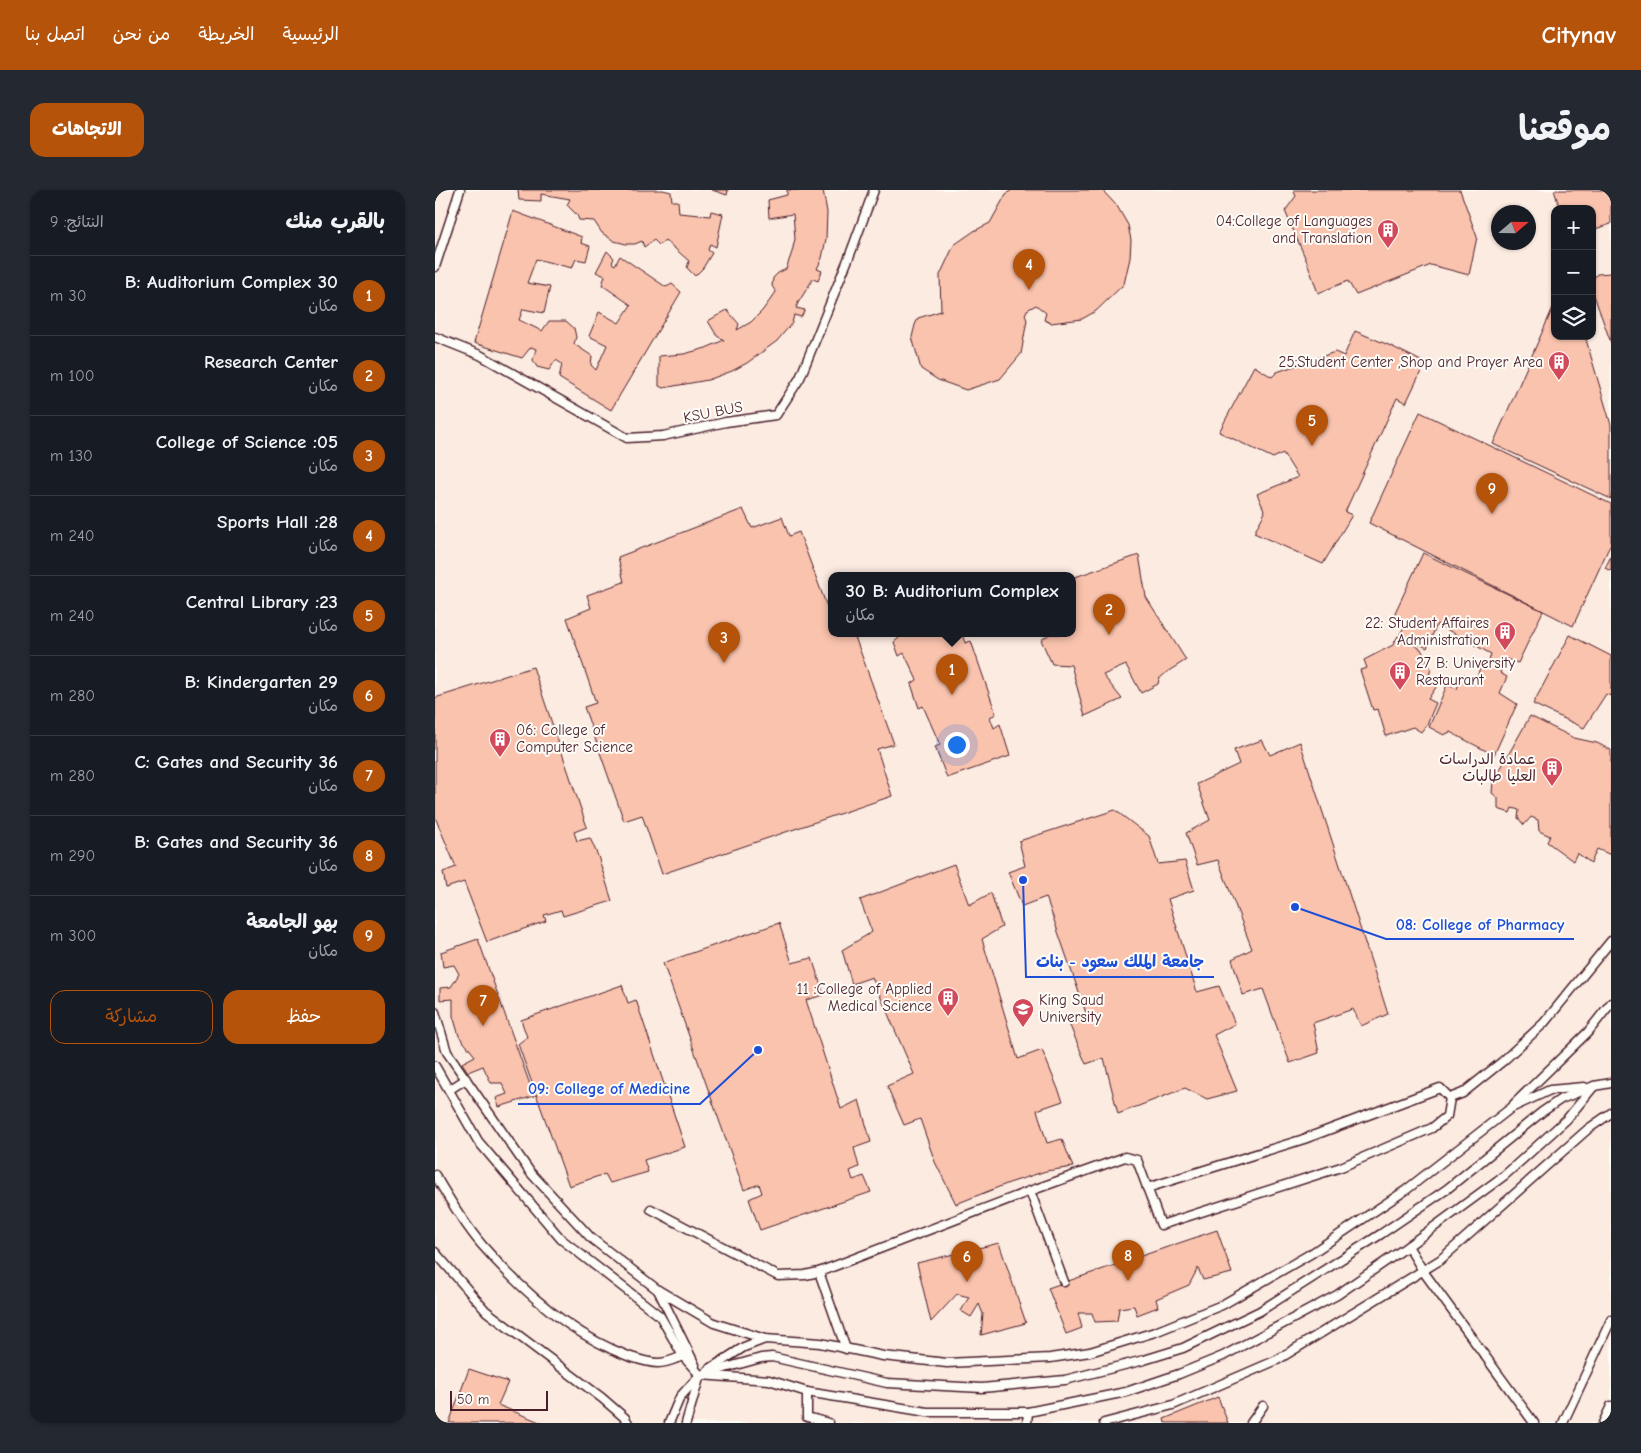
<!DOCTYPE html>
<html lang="ar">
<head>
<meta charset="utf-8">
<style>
  body { margin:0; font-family:"Comic Neue","Playpen Sans Arabic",sans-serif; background:#242831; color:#f1f3f6; direction:rtl }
  .controls { position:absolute; right:15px; top:15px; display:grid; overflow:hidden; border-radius:10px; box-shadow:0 1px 4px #0004 }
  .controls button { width:45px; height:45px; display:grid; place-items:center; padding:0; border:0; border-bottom:1px solid #363941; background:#171b24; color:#f1f3f6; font:25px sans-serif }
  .compass { position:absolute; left:1056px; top:15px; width:45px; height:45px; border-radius:50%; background:#171b24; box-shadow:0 1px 4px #0004; rotate:70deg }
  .scale { position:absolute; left:15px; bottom:12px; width:98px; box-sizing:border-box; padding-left:5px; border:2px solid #4a1f2b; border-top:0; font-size:14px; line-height:18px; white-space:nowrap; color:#4a1f2b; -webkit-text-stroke:4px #fdfcf7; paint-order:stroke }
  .you { position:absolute; left:521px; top:554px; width:18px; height:18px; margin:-12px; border:4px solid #fff; border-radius:50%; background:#1a73e8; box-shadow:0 0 0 8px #1a73e833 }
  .badge { display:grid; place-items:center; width:32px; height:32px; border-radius:50%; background:#b45309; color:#fff; font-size:16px; font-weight:700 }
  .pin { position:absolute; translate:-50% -41px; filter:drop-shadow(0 1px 2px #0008) }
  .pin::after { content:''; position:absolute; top:26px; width:18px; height:15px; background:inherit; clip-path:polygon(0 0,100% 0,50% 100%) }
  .popup { position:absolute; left:393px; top:382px; width:248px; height:65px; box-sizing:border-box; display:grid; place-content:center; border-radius:10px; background:#171b24; filter:drop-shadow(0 1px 4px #0005); font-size:16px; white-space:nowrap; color:#9ea1a6 }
  .popup b { font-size:19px; color:#f1f3f6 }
  .popup::after { content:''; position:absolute; left:50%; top:100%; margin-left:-10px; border:10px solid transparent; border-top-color:#171b24 }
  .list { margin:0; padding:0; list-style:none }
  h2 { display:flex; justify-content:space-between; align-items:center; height:65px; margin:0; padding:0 20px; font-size:21px }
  h2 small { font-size:16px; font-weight:400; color:#9ea1a6 }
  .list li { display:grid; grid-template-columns:32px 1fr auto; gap:15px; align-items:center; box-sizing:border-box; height:80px; padding:0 20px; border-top:1px solid #363941 }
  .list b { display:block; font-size:19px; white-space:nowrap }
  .list p { margin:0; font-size:16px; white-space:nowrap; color:#9ea1a6 }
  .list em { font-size:16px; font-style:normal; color:#9ea1a6 }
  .actions { display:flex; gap:10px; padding:15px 20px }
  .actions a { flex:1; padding:11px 0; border:1px solid #b45309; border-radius:15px; text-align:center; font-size:18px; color:#b45309 }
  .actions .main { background:#b45309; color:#fff }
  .icon { flex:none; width:28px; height:28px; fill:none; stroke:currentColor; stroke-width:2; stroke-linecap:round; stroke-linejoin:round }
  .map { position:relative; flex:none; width:1176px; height:1233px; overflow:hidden; direction:ltr; border-radius:15px }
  header { display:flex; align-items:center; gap:30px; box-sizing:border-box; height:70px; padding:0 25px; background:#b45309; color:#fff }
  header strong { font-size:24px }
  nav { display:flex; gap:28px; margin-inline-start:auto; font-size:18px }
  .intro { display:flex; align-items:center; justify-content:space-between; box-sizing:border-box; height:120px; padding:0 30px }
  h1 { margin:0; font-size:35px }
  .button { padding:12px 22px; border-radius:15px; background:#b45309; color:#fff; font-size:18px; font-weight:700 }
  main { display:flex; gap:30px; padding:0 30px }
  aside { flex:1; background:#171b24; border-radius:15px; box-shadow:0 1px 4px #0004 }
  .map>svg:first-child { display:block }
</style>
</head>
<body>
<header>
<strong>Citynav</strong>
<nav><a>الرئيسية</a><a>الخريطة</a><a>من نحن</a><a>اتصل بنا</a></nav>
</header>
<div class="intro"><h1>موقعنا</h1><a class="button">الاتجاهات</a></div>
<main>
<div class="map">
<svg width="1176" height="1233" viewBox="0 0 1176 1233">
  <rect width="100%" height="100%" fill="#fdfcf7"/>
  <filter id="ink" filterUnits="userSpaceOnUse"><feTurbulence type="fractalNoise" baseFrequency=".02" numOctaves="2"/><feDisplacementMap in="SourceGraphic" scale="10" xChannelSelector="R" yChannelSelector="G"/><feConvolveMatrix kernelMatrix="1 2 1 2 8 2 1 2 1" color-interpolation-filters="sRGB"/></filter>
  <g filter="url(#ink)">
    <path fill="#fcebe1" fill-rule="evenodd" d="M 0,0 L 1176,0 L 1176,1233 L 0,1233 ZM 1120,19 L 1157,19 L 1157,146 L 1120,146 ZM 1064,22 L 1094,22 L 1094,52 L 1064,52 ZM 397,386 L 637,386 L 637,444 L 397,444 Z"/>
    <g fill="#fac3ae" stroke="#4a1f2b">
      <path d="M 83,0 L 228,0 L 236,2 L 237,11 L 243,11 L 244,23 L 275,26 L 276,21 L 288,24 L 281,57 L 275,54 L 273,60 L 277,63 L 268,78 L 260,86 L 252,78 L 254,71 L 230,50 L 224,55 L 219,50 L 209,57 L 207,51 L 200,54 L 191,54 L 179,51 L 167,43 L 159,31 L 144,30 L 142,25 L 132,15 L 135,9 L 106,4 L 106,11 L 84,10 Z"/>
      <path d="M 277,0 L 293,0 L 292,5 Z"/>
      <path d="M 352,0 L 388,0 L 392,22 L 391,49 L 387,68 L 382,79 L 387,81 L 383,91 L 378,89 L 363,113 L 361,118 L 370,120 L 366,127 L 359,125 L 357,133 L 342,151 L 312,173 L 297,181 L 273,190 L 228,198 L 224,196 L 224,166 L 249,164 L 271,158 L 289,150 L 282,146 L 273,131 L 292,120 L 304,134 L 302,140 L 316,132 L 327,121 L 341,102 L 337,96 L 338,88 L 343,83 L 351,79 L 357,62 L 360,49 L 358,24 L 334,28 L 333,10 L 352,5 Z"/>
      <path d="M 577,0 L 667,0 L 682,16 L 693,35 L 696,50 L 695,68 L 689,94 L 661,121 L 647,129 L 616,133 L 609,130 L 611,123 L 601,115 L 592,120 L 590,125 L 592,130 L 586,164 L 565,189 L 531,200 L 503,190 L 486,179 L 477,147 L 480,135 L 483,128 L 506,121 L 505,85 L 519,55 L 539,41 L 555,33 L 571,4 Z"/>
      <path d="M 858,0 L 1025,0 L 1042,47 L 1034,85 L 996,75 L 921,105 L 913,91 L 883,103 L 872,72 L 850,21 L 861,6 Z"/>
      <path d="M 1119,0 L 1176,0 L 1176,34 L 1157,40 L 1157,19 L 1125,19 Z"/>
      <path d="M 78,21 L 147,47 L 146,53 L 155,56 L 151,71 L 141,69 L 137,78 L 101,69 L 92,93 L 115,97 L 109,123 L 88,119 L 84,130 L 107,141 L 114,131 L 131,131 L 139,138 L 141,147 L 139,154 L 157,166 L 156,175 L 161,180 L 172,155 L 154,146 L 164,122 L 184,133 L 196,115 L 167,95 L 170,86 L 161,82 L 172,61 L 179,68 L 177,73 L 180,75 L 185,66 L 231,97 L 237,94 L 246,102 L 176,220 L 124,188 L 127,174 L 121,170 L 114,180 L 102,177 L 98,170 L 101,159 L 96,157 L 87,168 L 39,153 Z"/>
      <path d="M 1176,83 L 1176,153 L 1157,100 L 1157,90 L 1162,84 Z"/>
      <path d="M 1120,113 L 1120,146 L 1150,146 L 1176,235 L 1176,309 L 1058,254 Z"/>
      <path d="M 920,141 L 956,156 L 990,173 L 971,213 L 962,208 L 910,322 L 917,325 L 888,374 L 819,343 L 830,322 L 822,304 L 863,287 L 848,263 L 838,268 L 784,242 L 819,176 L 837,187 L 842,182 L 900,162 L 909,166 Z"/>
      <path d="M 985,222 L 1176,314 L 1176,353 L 1138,436 L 934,333 Z"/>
      <path d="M 308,319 L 317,338 L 347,327 L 354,346 L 364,342 L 397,430 L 397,444 L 419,444 L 459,554 L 442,559 L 457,606 L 227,684 L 207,625 L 189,631 L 149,517 L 161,513 L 132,428 L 156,418 L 152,405 L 189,392 L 183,367 Z"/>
      <path d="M 988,363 L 1108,421 L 1083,473 L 1071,469 L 1065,483 L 1072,487 L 1065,503 L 1082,514 L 1059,565 L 1015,542 L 1009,545 L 994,537 L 1012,495 L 1022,499 L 1024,492 L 1028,484 L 1042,489 L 1045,476 L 1052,478 L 1056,464 L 1002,434 L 992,458 L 965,444 L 969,437 L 957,429 Z"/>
      <path d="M 704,365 L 711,407 L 751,470 L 732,482 L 724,489 L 723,494 L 706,503 L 691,475 L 668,485 L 687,509 L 650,526 L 636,475 L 617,474 L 606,450 L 615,444 L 637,444 L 637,388 Z"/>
      <path d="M 1176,366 L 1176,381 L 1170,378 Z"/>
      <path d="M 463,444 L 527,444 L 530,453 L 536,451 L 561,524 L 555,527 L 559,538 L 565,534 L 575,566 L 512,588 L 500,557 L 505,555 L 488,516 L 484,518 L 476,494 L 482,490 L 469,463 L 464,466 L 459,452 L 464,448 Z"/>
      <path d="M 1135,445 L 1176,466 L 1176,506 L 1171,504 L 1149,538 L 1098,514 Z"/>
      <path d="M 963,446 L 986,459 L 996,479 L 994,486 L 1004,493 L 993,509 L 1001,513 L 992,534 L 986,542 L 978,537 L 951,546 L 943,519 L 938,520 L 925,480 L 932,478 L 929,470 L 958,455 Z"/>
      <path d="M 98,477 L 152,637 L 139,642 L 142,651 L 155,648 L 163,666 L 177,711 L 128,726 L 126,720 L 109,725 L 111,731 L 52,752 L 29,692 L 11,698 L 8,682 L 21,677 L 0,627 L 0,508 Z"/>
      <path d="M 1095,526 L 1139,548 L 1162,553 L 1176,560 L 1176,665 L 1162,659 L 1156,673 L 1142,663 L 1138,671 L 1112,652 L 1115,646 L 1104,641 L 1103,630 L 1096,627 L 1089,635 L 1083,628 L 1084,620 L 1077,618 L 1075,623 L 1063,619 L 1063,608 L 1057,603 L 1058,592 Z"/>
      <path d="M 827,550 L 835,565 L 865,552 L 953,824 L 926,836 L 918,819 L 878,833 L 884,863 L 855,873 L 828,799 L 808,805 L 797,769 L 817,759 L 783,670 L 762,675 L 751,643 L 775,630 L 762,594 L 804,574 L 799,560 Z"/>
      <path d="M 680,620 L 714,646 L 723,674 L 750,671 L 759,700 L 733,709 L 762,802 L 784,796 L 800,834 L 779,845 L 802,901 L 772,909 L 750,898 L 683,924 L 669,868 L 651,874 L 633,831 L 651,823 L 611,707 L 587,716 L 573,682 L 590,676 L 584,651 Z"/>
      <path d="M 519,674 L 534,715 L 556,703 L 567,737 L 547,749 L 583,869 L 607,860 L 628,911 L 602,920 L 612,953 L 627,949 L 638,977 L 611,981 L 574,993 L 521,1014 L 500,972 L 485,929 L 469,935 L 452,896 L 479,884 L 437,787 L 417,794 L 407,760 L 437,742 L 425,710 Z"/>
      <path d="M 344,733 L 357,773 L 377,768 L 389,805 L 371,810 L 406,919 L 424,910 L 436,952 L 419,958 L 424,977 L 415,981 L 418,990 L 429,986 L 436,1002 L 325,1040 L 314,1009 L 327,1003 L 324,994 L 309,1000 L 228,773 Z"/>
      <path d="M 43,749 L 99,906 L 64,917 L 61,908 L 72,904 L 67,893 L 56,893 L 48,876 L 33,882 L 27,873 L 40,866 L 24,846 L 18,826 L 18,809 L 5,810 L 5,798 L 16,797 L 24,784 L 19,775 L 8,777 L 6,762 Z"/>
      <path d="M 187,795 L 193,813 L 201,810 L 250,957 L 209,970 L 213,982 L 175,993 L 170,984 L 134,996 L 83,854 L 92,847 L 86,830 Z"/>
      <path d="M 782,1040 L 797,1083 L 768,1090 L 763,1078 L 754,1095 L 721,1109 L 723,1117 L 702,1125 L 699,1116 L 684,1118 L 682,1131 L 660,1132 L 657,1123 L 643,1123 L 647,1138 L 631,1144 L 613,1098 Z"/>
      <path d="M 564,1053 L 591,1133 L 546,1145 L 548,1124 L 544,1114 L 536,1127 L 526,1121 L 534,1107 L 522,1104 L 496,1132 L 482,1073 Z"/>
      <path d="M 34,1179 L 73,1192 L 63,1215 L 107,1233 L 14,1233 Z"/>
      <path d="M 783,1207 L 793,1233 L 730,1233 L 729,1229 Z"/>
    </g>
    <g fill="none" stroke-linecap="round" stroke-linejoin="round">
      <g stroke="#4a1f2b" stroke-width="11">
        <g id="lane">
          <path d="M 0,77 L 25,0"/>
          <path d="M 0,147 L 45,165 L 192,248 L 228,246 L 291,232 L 341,225 L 365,188 L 416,62 L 439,0"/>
          <path d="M 0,822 L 12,862 L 95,982 L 156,1048 L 223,1100 L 260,1175"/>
          <path d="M 0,876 L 43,951 L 126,1049 L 225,1126 L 248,1166 L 265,1185 L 334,1190 L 372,1202 L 492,1222 L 593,1222 L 691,1202 L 744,1184 L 788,1166 L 902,1105 L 973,1056 L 1070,985 L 1132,929 L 1159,896"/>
          <path d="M 14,900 L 31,889"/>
          <path d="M 1015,908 L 1028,903 L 1068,871 L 1109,833 L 1176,751"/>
          <path d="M 1079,914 L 1153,842 L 1176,813"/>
          <path d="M 0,985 C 14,1009 29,1034 47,1055 C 87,1101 135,1144 193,1166 C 202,1169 213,1173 223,1173 C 232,1173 240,1169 248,1166"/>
          <path d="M 712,998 L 869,949 L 1005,898 L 1015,908"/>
          <path d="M 595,1001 L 629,1092"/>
          <path d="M 216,1019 L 343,1086 L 370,1085 L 384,1082 L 595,1001 L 690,967 L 702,970 L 726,1035 L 906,977 L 997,938 L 1012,926 L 1015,908"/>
          <path d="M 973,1056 L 988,1081 L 1099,1233"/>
          <path d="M 0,1062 L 51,1121 L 167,1208 L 190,1228 L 193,1233"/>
          <path d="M 384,1082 L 411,1159"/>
          <path d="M 223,1100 L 279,1133 L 330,1149"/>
          <path d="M 273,1180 L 309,1157 L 330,1149 L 385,1153 L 448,1166 L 512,1173 L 615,1168 L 655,1162 L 720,1142 L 787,1115 L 877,1063 L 971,1000 L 1076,918 L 1115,900 L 1149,897"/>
          <path d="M 372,1202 L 372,1227 L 394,1233"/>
          <path d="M 234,1233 L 245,1207 L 263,1187"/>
          <path d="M 251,1233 L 265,1185 L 326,1168 L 337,1167 L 452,1193 L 547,1198 L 630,1190 L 709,1170 L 748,1158 L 825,1121 L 946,1044 L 1012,999 L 1107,922 L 1126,909 L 1159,896 L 1176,893"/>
          <path d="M 592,1233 L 593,1222"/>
          <path d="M 669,1233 L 738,1215 L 842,1170 L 1005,1070 L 1153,939 L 1176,923"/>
          <path d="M 816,1233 L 828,1216"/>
          <path d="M 1128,1233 L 1176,1130"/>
          <path d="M 1168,1233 L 1176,1216"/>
        </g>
      </g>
      <use href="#lane" stroke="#fdfcf7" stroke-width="8"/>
    </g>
  </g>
  <defs>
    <g id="building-pin" transform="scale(1.125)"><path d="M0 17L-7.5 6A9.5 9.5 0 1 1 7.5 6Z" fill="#d1495b" stroke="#fdfcf7"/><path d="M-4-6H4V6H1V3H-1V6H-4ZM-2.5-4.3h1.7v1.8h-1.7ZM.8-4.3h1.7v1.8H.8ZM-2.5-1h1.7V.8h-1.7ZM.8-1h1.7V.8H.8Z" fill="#fff"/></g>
    <g id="university-pin" transform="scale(1.125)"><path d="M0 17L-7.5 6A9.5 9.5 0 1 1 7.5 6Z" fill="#d1495b" stroke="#fdfcf7"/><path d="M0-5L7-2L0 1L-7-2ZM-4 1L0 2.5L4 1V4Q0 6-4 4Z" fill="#fff"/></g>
  </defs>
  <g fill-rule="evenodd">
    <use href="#building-pin" x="953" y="40"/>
    <use href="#building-pin" x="1124" y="172"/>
    <use href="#building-pin" x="1070" y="442"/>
    <use href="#building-pin" x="965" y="482"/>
    <use href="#building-pin" x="65" y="549"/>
    <use href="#building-pin" x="1117" y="578"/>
    <use href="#building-pin" x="513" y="808"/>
    <use href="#university-pin" x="588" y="819"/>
  </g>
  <g text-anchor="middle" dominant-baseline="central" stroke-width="4" stroke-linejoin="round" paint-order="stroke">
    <g font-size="15" fill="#4a1f2b" stroke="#fdfcf7" text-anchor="end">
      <text x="937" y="31">04:College of Languages<tspan x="937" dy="17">and Translation</tspan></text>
      <text x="1108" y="172">25:Student Center ,Shop and Prayer Area</text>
      <text x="1054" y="433">22: Student Affaires<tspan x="1054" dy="17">Administration</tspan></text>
      <text x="981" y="473" text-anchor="start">27 B: University<tspan x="981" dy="17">Restaurant</tspan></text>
      <text x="81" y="540" text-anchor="start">06: College of<tspan x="81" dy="17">Computer Science</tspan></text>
      <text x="1101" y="569">عمادة الدراسات<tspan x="1101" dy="17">العليا طالبات</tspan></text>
      <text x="497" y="799">11 :College of Applied<tspan x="497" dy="17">Medical Science</tspan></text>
      <text x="604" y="810" text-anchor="start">King Saud<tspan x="604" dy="17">University</tspan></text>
    </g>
    <g font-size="15" fill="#4a1f2b" stroke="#fdfcf7">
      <text transform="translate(278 222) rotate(-11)">KSU BUS</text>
    </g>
  </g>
  <path fill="none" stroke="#1d4ed8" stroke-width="2" d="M860 717L951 749H1139M588 690L591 787H779M323 860L265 914H83"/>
  <g fill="#1d4ed8" stroke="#fdfcf7" stroke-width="2">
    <circle cx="860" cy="717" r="5"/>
    <circle cx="588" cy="690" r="5"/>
    <circle cx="323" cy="860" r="5"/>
  </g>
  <g font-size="16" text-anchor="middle" font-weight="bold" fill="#1d4ed8" stroke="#fdfcf7" stroke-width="4" stroke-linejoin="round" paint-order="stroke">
    <text x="1045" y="740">08: College of Pharmacy</text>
    <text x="685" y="777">جامعة الملك سعود - بنات</text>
    <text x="174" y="904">09: College of Medicine</text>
  </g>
</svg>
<div class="controls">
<button>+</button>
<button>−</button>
<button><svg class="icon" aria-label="layers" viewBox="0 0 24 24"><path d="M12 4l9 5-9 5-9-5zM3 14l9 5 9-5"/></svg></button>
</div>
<svg class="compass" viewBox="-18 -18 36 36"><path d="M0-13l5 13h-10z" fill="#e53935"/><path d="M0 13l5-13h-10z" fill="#9ea1a6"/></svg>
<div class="scale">50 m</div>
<div class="you"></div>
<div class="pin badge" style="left:517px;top:505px">1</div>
<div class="popup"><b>30 B: Auditorium Complex</b>مكان</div>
<div class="pin badge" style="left:674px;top:445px">2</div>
<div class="pin badge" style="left:289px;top:473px">3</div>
<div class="pin badge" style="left:594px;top:100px">4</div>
<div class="pin badge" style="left:877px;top:256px">5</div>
<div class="pin badge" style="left:532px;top:1092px">6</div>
<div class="pin badge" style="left:48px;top:836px">7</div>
<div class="pin badge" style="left:693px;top:1091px">8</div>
<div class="pin badge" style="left:1057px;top:324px">9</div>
</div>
<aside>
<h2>بالقرب منك<small>النتائج: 9</small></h2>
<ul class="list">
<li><span class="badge">1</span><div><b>30 B: Auditorium Complex</b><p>مكان</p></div><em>30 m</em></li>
<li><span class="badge">2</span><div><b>Research Center</b><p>مكان</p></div><em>100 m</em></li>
<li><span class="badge">3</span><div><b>05: College of Science</b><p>مكان</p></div><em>130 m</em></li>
<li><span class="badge">4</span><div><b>28: Sports Hall</b><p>مكان</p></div><em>240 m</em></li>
<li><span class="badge">5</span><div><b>23: Central Library</b><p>مكان</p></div><em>240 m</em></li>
<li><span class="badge">6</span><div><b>29 B: Kindergarten</b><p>مكان</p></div><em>280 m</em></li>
<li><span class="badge">7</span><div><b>36 C: Gates and Security</b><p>مكان</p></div><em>280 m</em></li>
<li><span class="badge">8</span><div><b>36 B: Gates and Security</b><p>مكان</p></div><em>290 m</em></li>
<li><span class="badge">9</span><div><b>بهو الجامعة</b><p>مكان</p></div><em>300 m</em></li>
</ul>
<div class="actions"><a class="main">حفظ</a><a>مشاركة</a></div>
</aside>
</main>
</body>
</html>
